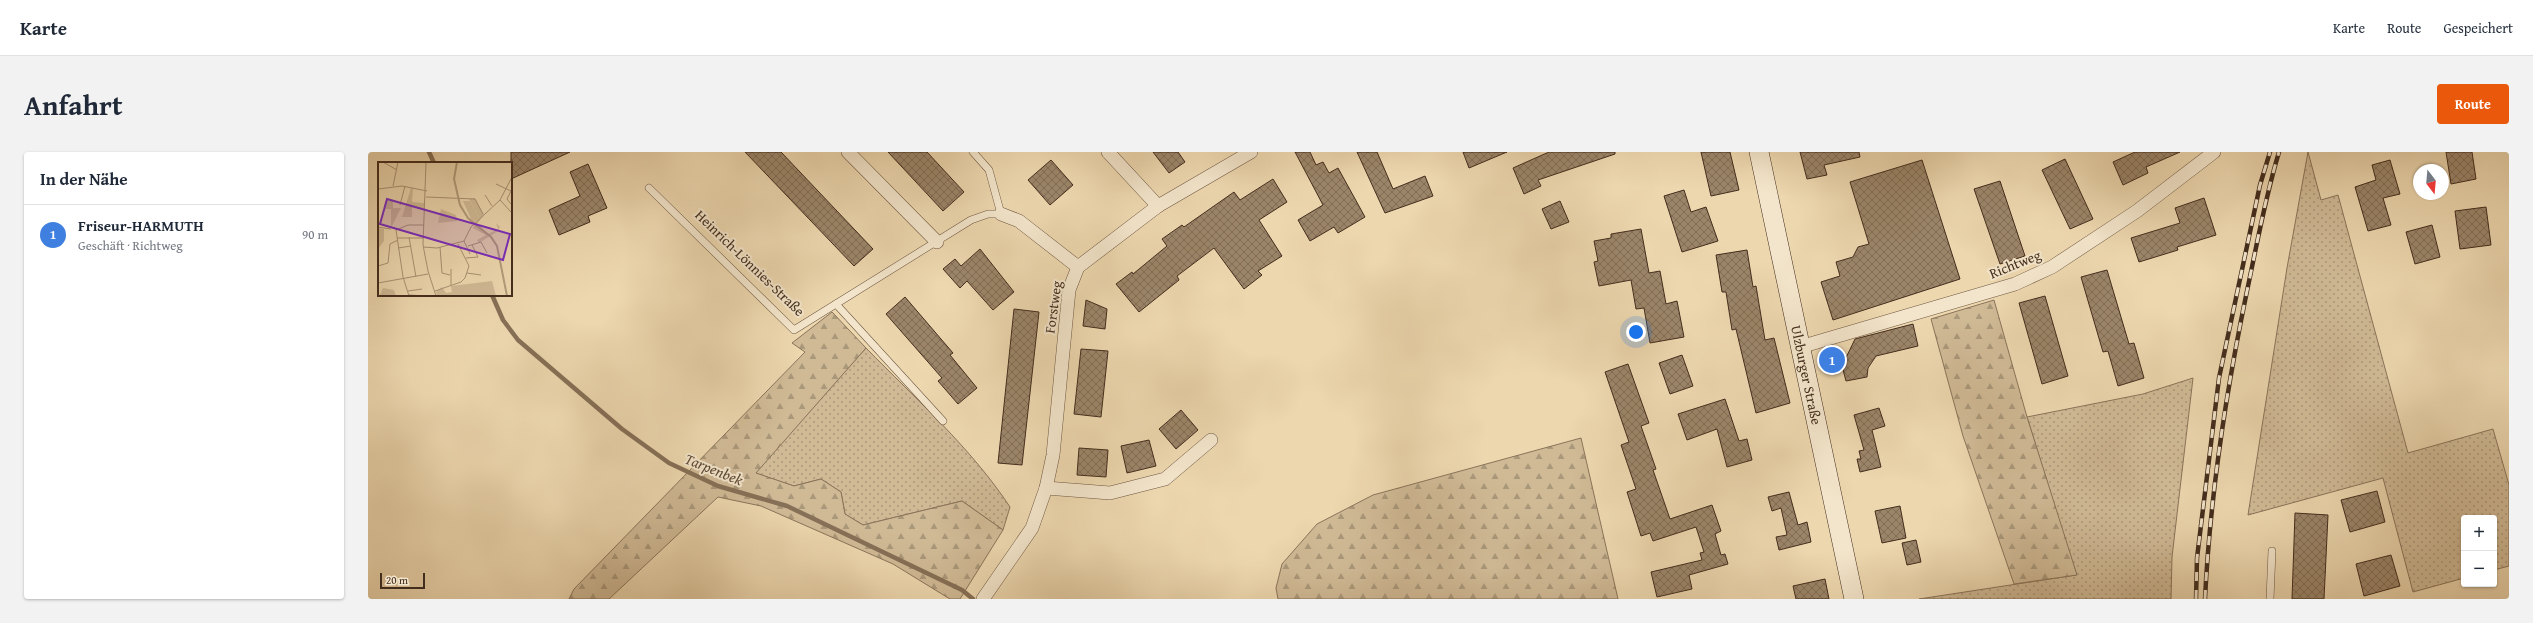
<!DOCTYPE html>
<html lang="de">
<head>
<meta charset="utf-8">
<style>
  body { margin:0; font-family:"Gentium Book Plus",serif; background:#f2f2f3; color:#1f2937 }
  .controls { position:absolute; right:12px; bottom:12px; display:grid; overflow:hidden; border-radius:4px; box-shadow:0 1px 3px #0004 }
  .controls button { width:36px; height:36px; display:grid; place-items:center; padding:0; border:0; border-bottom:1px solid #e0e1e3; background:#fff; color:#1f2937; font:20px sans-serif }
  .compass { position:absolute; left:2045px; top:12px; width:36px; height:36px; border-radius:50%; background:#fff; box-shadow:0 1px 3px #0004; rotate:164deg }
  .scale { position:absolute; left:12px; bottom:10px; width:45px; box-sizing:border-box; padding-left:4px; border:2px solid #432d1d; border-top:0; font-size:11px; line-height:14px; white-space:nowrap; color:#432d1d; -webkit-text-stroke:3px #f3e5cb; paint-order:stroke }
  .you { position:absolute; left:1268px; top:180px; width:14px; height:14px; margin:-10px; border:3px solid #fff; border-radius:50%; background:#1a73e8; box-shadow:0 0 0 6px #1a73e833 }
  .badge { display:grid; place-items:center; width:26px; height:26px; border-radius:50%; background:#ea580c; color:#fff; font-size:13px; font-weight:700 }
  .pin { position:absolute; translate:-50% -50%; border:2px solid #fff; box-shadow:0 1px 4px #0006 }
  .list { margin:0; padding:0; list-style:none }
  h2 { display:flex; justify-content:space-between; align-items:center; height:52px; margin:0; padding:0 16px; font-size:17px }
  h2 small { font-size:13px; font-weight:400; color:#747a83 }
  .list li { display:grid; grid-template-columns:26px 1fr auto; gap:12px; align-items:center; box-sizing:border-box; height:60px; padding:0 16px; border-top:1px solid #e0e1e3 }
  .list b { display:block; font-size:15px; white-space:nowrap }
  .list p { margin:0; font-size:13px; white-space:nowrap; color:#747a83 }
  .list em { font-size:13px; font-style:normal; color:#747a83 }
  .map { position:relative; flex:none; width:2141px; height:447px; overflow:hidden; border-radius:4px }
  header { display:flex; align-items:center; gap:24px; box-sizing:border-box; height:56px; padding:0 20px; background:#fff; border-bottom:1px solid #e0e1e3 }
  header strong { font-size:19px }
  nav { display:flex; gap:22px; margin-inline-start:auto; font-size:14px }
  .intro { display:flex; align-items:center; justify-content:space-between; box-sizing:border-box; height:96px; padding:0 24px }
  h1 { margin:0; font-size:28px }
  .button { padding:10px 18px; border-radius:4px; background:#ea580c; color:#fff; font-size:14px; font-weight:700 }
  main { display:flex; gap:24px; padding:0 24px }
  aside { flex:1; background:#fff; border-radius:4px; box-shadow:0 1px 3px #0004 }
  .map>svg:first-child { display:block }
</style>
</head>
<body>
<header>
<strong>Karte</strong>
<nav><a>Karte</a><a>Route</a><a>Gespeichert</a></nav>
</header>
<div class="intro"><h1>Anfahrt</h1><a class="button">Route</a></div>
<main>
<aside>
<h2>In der Nähe<small></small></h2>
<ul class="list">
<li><span class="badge" style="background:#3f7fe0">1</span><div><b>Friseur-HARMUTH</b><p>Geschäft · Richtweg</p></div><em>90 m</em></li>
</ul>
</aside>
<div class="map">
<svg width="2141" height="447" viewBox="0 0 2141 447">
  <defs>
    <pattern id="grass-dots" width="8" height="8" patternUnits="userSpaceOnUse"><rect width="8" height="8" fill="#d0ba96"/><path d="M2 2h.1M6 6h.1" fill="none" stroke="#aa987a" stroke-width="1.8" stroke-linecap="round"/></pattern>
    <pattern id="forest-firs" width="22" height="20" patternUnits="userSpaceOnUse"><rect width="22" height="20" fill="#d0ba96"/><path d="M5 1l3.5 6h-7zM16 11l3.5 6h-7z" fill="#aa987a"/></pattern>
    <pattern id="building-cross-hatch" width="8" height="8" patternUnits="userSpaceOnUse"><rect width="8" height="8" fill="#9b8569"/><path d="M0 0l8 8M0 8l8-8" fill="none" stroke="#806d56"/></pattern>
  </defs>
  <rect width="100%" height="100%" fill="#edd7af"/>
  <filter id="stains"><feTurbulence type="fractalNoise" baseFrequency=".005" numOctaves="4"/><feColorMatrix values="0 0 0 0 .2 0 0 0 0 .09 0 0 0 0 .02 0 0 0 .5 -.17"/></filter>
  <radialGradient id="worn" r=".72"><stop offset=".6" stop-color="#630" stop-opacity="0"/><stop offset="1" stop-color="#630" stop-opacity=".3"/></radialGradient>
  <g fill="url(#grass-dots)" stroke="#8a745a">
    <path d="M 1940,0 L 1953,48 L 1970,43 L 2040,301 L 2125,277 L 2141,333 L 2141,414 L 2126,418 L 2126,366 L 2096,366 L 2096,426 L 2045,440 L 2015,326 L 1880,363 L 1919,116 Z"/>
    <path d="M 498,196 C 548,247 603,296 642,355 L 635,378 L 594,349 L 495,373 L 477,362 L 473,340 L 453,327 L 426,334 L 387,321 Z"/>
    <path d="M 1825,226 L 1804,405 L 1803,447 L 1551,447 L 1708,423 L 1659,265 L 1775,242 Z"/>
  </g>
  <g fill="url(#forest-firs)" stroke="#8a745a">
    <path d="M 1626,148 L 1659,265 L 1709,423 L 1646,432 L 1595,284 L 1563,167 Z"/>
    <path d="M 464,160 L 498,196 L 388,321 L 426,334 L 453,327 L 473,340 L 477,362 L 495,373 L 594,349 L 635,378 L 592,447 L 582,447 L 525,412 L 393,354 L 350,345 L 241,447 L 201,447 L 206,437 L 437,200 L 424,191 Z"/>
    <path d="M 1213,286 L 1250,447 L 910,447 L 908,436 L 914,412 L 949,372 L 1005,343 Z"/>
  </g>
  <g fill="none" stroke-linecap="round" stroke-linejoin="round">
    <g stroke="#867057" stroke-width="4.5">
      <path d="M 61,0 L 66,11"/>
      <path d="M 124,143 L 135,168 L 150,188 L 254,277 L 301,311 L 350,334 L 419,354 L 594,438 L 605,447"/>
    </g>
  </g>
  <g fill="url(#building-cross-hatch)" stroke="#432d1d">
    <path d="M 143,0 L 202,0 L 143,27 Z"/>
    <path d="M 377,0 L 413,0 L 505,97 L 486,114 Z"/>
    <path d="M 520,0 L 559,0 L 596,40 L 575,59 Z"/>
    <path d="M 785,0 L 810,0 L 817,10 L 801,21 Z"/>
    <path d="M 927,0 L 942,0 L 948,13 L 955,10 L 961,21 L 970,16 L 997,65 L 970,81 L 966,75 L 942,89 L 930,68 L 955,53 Z"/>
    <path d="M 989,0 L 1009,0 L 1025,37 L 1057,24 L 1065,44 L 1017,61 Z"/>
    <path d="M 1095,0 L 1139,0 L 1101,16 Z"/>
    <path d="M 1181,0 L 1247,0 L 1247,2 L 1170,28 L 1173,34 L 1156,42 L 1145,16 Z"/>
    <path d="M 1333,0 L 1362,0 L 1371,38 L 1343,44 Z"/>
    <path d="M 1432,0 L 1491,0 L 1492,5 L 1456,13 L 1459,23 L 1439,27 Z"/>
    <path d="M 1767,0 L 1812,0 L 1778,15 L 1780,21 L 1755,33 L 1745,10 Z"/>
    <path d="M 2078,0 L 2104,0 L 2108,27 L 2083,32 Z"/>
    <path d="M 1697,7 L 1725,67 L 1702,77 L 1674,18 Z"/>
    <path d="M 683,8 L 705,33 L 682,53 L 660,28 Z"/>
    <path d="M 1554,8 L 1592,127 L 1465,168 L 1453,130 L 1472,124 L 1468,110 L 1485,105 L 1490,95 L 1501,92 L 1482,30 Z"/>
    <path d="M 2022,8 L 2032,42 L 2015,46 L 2023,73 L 2000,79 L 1987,35 L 2008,28 L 2004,13 Z"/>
    <path d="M 220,12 L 239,56 L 220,64 L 222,70 L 191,83 L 181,58 L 212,44 L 202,20 Z"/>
    <path d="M 905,27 L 919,50 L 891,68 L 914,104 L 890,119 L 894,123 L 876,137 L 846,96 L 809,124 L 811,128 L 771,160 L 748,132 L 764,120 L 765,122 L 799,94 L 794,87 L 814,73 L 816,75 L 866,40 L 872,48 Z"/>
    <path d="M 1632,29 L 1657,104 L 1632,112 L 1606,37 Z"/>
    <path d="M 1316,38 L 1323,60 L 1338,55 L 1350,89 L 1314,100 L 1296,44 Z"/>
    <path d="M 1836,46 L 1848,83 L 1809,95 L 1810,98 L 1771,110 L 1763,86 L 1812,71 L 1807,56 Z"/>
    <path d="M 1192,49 L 1201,70 L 1183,77 L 1174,57 Z"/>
    <path d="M 2118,55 L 2123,93 L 2092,97 L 2087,59 Z"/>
    <path d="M 2064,73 L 2072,105 L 2047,112 L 2038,80 Z"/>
    <path d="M 1273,77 L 1281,121 L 1292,119 L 1298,152 L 1309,149 L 1316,185 L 1282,191 L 1276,156 L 1268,157 L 1263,128 L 1231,134 L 1226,110 L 1230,109 L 1226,89 L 1243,86 L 1243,82 Z"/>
    <path d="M 612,97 L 646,140 L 625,158 L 599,129 L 592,136 L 575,117 L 587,107 L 593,114 Z"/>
    <path d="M 1379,98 L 1385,135 L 1388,134 L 1397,188 L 1406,186 L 1422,251 L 1388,261 L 1368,177 L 1364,178 L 1358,140 L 1354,140 L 1348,103 Z"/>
    <path d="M 1739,118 L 1761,192 L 1766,191 L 1776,226 L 1750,234 L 1740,199 L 1735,200 L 1713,125 Z"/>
    <path d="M 1677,144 L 1700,224 L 1674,232 L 1651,151 Z"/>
    <path d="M 537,145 L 585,201 L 582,203 L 609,236 L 590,252 L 570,229 L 574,226 L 518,162 Z"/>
    <path d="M 718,148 L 739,157 L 737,177 L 715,174 Z"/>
    <path d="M 646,157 L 671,160 L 654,313 L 630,311 Z"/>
    <path d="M 1545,172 L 1550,194 L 1508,204 L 1500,216 L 1499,225 L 1478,229 L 1474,214 L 1487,187 Z"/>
    <path d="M 713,197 L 740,199 L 733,265 L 706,262 Z"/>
    <path d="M 1314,203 L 1325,234 L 1302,242 L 1291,211 Z"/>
    <path d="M 1260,212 L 1281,271 L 1273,274 L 1288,317 L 1285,318 L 1302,367 L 1344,353 L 1353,379 L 1347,382 L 1353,403 L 1357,402 L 1360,412 L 1321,423 L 1324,437 L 1289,445 L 1283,420 L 1334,408 L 1332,401 L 1336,400 L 1328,375 L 1285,389 L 1282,381 L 1273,384 L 1259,340 L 1268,337 L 1253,293 L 1261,290 L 1237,220 Z"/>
    <path d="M 1357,247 L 1371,289 L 1379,287 L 1384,308 L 1359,315 L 1349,277 L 1319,288 L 1310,262 Z"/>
    <path d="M 1511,256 L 1517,274 L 1504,278 L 1513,315 L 1492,320 L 1489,307 L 1493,307 L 1491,299 L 1496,298 L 1486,263 Z"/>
    <path d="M 813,258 L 830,278 L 808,297 L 791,277 Z"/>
    <path d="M 781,288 L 788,314 L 759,321 L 753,294 Z"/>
    <path d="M 711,296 L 740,298 L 738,325 L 709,323 Z"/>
    <path d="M 2009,339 L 2017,370 L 1982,380 L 1973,348 Z"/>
    <path d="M 1421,340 L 1430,373 L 1439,370 L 1443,390 L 1411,398 L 1408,385 L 1419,383 L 1413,356 L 1404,359 L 1400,345 Z"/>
    <path d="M 1532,354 L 1538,386 L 1514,391 L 1507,359 Z"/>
    <path d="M 1927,361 L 1960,363 L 1956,447 L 1924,447 Z"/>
    <path d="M 1548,388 L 1553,410 L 1539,413 L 1534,391 Z"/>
    <path d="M 2023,403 L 2032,434 L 1996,444 L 1988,412 Z"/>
    <path d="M 1457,427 L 1461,447 L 1428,447 L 1425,434 Z"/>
  </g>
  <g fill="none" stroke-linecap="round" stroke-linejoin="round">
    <g stroke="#6e5842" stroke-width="8">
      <g id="service">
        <path d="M 281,36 L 426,178 L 603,68 L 620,62 L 633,62 L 621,18 L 605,0"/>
        <path d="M 468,152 L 575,269"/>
        <path d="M 1902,447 L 1904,399"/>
      </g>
    </g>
    <g stroke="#6e5842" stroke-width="14">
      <g id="minor">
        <path d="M 480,0 L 569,90"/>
        <path d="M 740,0 L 790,54"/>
        <path d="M 633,62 L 651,69 L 710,115"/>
        <path d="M 1432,195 L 1647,132 L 1684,115 L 1769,59 L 1846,0"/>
        <path d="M 678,336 L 742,341 L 797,327 L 843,288"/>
        <path d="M 615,447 L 664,376 L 678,336 L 685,303 L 701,138 L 710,115 L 790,54 L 883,0"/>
      </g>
    </g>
    <g stroke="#432d1d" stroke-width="20">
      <g id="secondary">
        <path id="s1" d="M 1391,0 L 1486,447"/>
      </g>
    </g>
    <use href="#service" stroke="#f3e5cb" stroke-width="7"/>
    <use href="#minor" stroke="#f3e5cb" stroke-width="13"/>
    <use href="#secondary" stroke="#f3e5cb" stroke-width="19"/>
    <g stroke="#432d1d" stroke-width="4.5">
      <g id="rail">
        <path d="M 1828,447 L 1829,406 L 1851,226 L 1892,33 L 1902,0"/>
        <path d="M 1837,447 C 1842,343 1858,240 1879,139 C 1889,92 1897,46 1911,0"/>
      </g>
    </g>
    <use href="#rail" stroke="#f3e5cb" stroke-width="3" stroke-dasharray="9" stroke-linecap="butt"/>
  </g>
  <g text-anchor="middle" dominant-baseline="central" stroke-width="4" stroke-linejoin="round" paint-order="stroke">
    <g font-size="14" fill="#432d1d" stroke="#f3e5cb">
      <text transform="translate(382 111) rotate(44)">Heinrich-Lönnies-Straße</text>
      <text transform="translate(1647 112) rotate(-22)">Richtweg</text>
      <text transform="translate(685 155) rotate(-82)">Forstweg</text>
      <text stroke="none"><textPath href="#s1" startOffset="228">Ulzburger Straße</textPath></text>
    </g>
    <g font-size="15" font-style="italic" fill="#5f4935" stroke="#f3e5cb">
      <text transform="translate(346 317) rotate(22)">Tarpenbek</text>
    </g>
  </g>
  <g transform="translate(10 10)">
    <rect width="134" height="134" fill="#edd7af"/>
    <path d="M 33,26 L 35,26 L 34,40 L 46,41 L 46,47 L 34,45 L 34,55 L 24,55 ZM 7,39 L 15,39 L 15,46 L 23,46 L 13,66 L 13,47 L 7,47 ZM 85,39 L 92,39 L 101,56 L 100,58 L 97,60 L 93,57 ZM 0,66 L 6,67 L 6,79 L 0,87 Z" fill="#d0ba96"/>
    <path d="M 97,36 L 106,53 L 99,62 L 110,72 L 120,67 L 118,61 L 122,65 L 120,69 L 101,81 L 99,78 L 108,73 L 95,66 L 101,56 L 91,37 ZM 63,47 L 78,53 L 79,59 L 60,61 Z" fill="#d0ba96"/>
    <path d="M 114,119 L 118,134 L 59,134 L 58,130 L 64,125 L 68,131 L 74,130 L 73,124 ZM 5,126 L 16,128 L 18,134 L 2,133 Z" fill="#d0ba96"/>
    <path fill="none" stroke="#b39d7d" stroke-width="2" d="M 79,0 L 76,17 L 82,43 L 90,56 L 113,75 L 119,84 L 129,134"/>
    <path fill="none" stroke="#a99375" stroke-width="1" d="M 5,0 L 19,8M 48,0 L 45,83 L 50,109 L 58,134M 118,22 L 133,29M 15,24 L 20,0M 0,27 L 24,24 L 49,29M 107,33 L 114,44M 48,35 L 97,37 L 105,52M 122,38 L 134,51M 133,42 L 129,37 L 134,27M 22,43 L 27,24M 0,65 L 13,67M 31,75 L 38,115M 19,76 L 45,76M 86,79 L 92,92M 94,83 L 100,95M 90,84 L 103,80 L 109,91M 45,85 L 59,86 L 86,79 L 93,65 L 122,38 L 134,15M 62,85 L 64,111 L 72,113M 20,86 L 33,84M 88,96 L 100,95M 0,104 L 10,101 L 12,82 L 20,78M 73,107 L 73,123M 89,111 L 103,113M 0,121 L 50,112M 30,129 L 44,127M 57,129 L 83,120 L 87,116 L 91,104 L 80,82M 31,133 L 50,134M 31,134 L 25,115 L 18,68 L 30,63 L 46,63"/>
    <path fill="#7b2cbf" fill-opacity="0.15" stroke="#7b2cbf" stroke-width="2" d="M 9,37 L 132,72 L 125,98 L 2,62 Z"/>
    <rect width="134" height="134" fill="none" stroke="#432d1d" stroke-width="2"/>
  </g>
  <rect width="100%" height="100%" filter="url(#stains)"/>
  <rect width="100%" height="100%" fill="url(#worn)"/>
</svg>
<div class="controls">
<button>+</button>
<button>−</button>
</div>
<svg class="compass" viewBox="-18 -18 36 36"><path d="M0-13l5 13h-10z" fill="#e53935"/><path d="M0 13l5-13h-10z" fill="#747a83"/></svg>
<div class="scale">20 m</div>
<div class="you"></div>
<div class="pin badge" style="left:1464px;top:208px;background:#3f7fe0">1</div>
</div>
</main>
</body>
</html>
